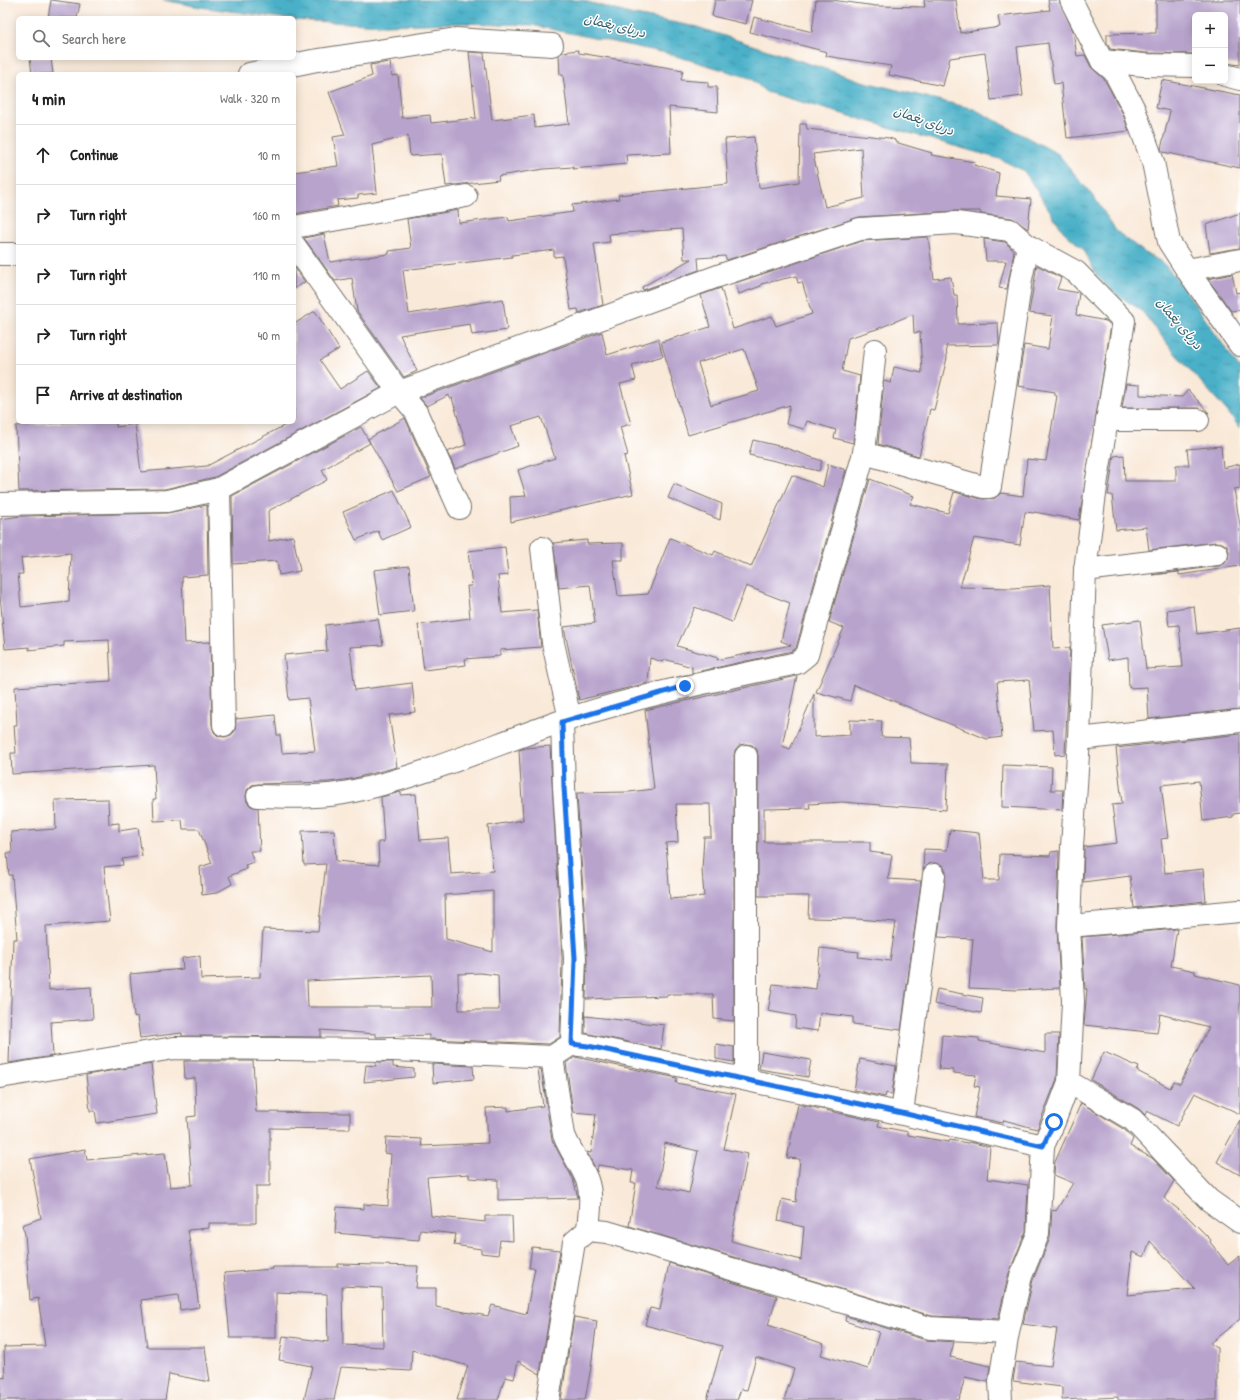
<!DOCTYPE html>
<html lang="en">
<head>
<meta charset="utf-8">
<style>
  body { margin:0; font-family:"Patrick Hand","Playpen Sans Arabic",sans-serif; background:#f6f6f6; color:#222 }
  .controls { position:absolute; right:12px; top:12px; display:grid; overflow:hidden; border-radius:6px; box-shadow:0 2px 10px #0003 }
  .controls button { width:36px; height:36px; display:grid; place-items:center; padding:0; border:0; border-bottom:1px solid #e0e0e0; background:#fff; color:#222; font:20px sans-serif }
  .stop { position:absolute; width:12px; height:12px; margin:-9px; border:3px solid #1a73e8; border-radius:50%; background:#fff }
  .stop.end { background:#1a73e8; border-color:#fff; box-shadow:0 1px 4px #0008 }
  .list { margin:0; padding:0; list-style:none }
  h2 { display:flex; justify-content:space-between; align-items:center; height:52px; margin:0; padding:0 16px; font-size:17px }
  h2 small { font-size:13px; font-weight:400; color:#767676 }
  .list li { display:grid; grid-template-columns:26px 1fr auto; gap:12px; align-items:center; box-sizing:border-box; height:60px; padding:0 16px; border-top:1px solid #e0e0e0 }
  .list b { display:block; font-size:15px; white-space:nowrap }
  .list em { font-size:13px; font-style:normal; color:#767676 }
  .icon { flex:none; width:22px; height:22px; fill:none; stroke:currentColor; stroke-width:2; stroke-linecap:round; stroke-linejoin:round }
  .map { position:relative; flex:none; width:1240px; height:1400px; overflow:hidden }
  .search { position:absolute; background:#fff; box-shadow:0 2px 10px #0003; left:16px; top:16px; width:280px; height:44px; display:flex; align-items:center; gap:10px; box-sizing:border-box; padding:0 14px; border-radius:6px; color:#767676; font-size:15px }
  .panel { position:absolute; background:#fff; box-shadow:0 2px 10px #0003; left:16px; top:72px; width:280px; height:352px; border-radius:6px }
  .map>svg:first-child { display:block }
</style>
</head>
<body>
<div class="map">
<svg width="1240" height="1400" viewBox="0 0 1240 1400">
  <defs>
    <pattern id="water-ripples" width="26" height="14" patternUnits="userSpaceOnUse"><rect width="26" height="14" fill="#49b0c8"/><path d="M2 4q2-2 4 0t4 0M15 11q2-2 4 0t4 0" fill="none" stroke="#3d8fa3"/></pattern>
  </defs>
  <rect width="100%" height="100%" fill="#fff"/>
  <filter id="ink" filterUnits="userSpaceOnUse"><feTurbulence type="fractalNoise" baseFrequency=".025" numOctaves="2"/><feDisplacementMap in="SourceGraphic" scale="8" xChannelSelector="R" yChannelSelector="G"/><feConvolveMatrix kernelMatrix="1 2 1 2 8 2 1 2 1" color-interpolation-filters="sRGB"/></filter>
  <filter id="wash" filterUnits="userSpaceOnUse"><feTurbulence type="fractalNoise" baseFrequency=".012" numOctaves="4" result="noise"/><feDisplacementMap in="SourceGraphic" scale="16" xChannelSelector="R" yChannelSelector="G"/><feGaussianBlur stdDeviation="0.9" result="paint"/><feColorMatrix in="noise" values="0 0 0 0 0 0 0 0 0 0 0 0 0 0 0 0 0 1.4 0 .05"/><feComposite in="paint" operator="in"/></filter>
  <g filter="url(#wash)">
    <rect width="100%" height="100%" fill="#f9e9d8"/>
    <path fill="url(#water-ripples)" stroke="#3a6e7a" d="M 163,0 L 581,0 L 630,14 L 697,27 L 865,82 L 974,109 L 1058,154 L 1096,200 L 1116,231 L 1148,255 L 1162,262 L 1178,280 L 1240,369 L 1240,428 L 1227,411 L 1173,351 L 1141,310 L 1115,294 L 1097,276 L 1084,250 L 1063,231 L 1024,171 L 1000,159 L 766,92 L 750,78 L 666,53 L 531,25 L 463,23 L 384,25 L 294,20 L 294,18 L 282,18 L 200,7 Z"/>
    <g id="blocks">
      <g fill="#b8a3cc" fill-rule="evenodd">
        <path d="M 51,0 L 80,4 L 77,18 L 48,18 Z"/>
        <path d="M 715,0 L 752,0 L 746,24 L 712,16 Z"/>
        <path d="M 816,0 L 832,0 L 876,6 L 925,7 L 924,0 L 956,0 L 960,33 L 1000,27 L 998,16 L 1050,10 L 1048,0 L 1059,0 L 1073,31 L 1077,56 L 1085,55 L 1091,67 L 1104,79 L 1123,114 L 1129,131 L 1067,138 L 1061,83 L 1054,84 L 1048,43 L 1017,47 L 1023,96 L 991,100 L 985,53 L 950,58 L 943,86 L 889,75 L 891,66 L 826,56 L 827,52 L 750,32 L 754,17 L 812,32 Z"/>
        <path d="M 1156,0 L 1240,0 L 1240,65 L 1225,63 L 1225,15 L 1195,15 L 1195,54 L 1145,53 L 1110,49 L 1107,43 L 1107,34 L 1156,33 Z"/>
        <path d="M 578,50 L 579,53 L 683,70 L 681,80 L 708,82 L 708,87 L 717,87 L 718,112 L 669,107 L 671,153 L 626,155 L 627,164 L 573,169 L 573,167 L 544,169 L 498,176 L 499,180 L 446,186 L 442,154 L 410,156 L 408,136 L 372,145 L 377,193 L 358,195 L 358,198 L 337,200 L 338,206 L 294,214 L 294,172 L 338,166 L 333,137 L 345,135 L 329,92 L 372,76 L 370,65 L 390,62 L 392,76 L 398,75 L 402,118 L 430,115 L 431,123 L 476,118 L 469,52 L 484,53 L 492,120 L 534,115 L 535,128 L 569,124 L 563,75 L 560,75 L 559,55 L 563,52 Z"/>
        <path d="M 30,58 L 51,58 L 53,74 L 32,74 Z"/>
        <path d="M 1162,80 L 1240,95 L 1240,168 L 1163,152 L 1161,149 L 1170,111 L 1156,108 Z"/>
        <path d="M 800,124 L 806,124 L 807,129 L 889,138 L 895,140 L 895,142 L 932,153 L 931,155 L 975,162 L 974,165 L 999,173 L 996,196 L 1031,199 L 1028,229 L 1012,218 L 981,214 L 980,211 L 955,211 L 859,217 L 727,260 L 725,256 L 698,258 L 699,270 L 643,290 L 642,287 L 691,259 L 684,259 L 682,229 L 609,234 L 610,242 L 594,244 L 603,305 L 579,313 L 578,309 L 571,310 L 563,256 L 554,257 L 554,250 L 512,255 L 512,257 L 403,270 L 409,314 L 503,299 L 507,330 L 472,335 L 470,324 L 400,335 L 417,371 L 404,377 L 357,311 L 352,278 L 335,281 L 304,238 L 324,234 L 330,262 L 389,254 L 389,251 L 411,248 L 407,219 L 458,210 L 459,223 L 508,217 L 509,221 L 573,212 L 572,205 L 619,199 L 618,195 L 728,184 L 725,139 L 754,137 L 759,188 L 799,182 ZM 861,148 L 864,198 L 825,207 L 813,154 Z"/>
        <path d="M 1240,213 L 1240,248 L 1210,253 L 1206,225 Z"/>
        <path d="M 928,237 L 934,279 L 951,277 L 954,295 L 957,295 L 958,324 L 998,323 L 999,343 L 998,345 L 946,346 L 947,358 L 934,410 L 930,409 L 919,456 L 878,444 L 884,381 L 891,383 L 894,367 L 922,373 L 920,332 L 914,333 L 913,314 L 877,329 L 848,338 L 842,371 L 860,376 L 853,443 L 834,438 L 836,430 L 807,421 L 804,429 L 786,424 L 790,405 L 688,435 L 661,342 L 710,327 L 701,295 L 721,288 L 733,329 L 772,316 L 776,326 L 812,314 L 802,282 L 798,283 L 796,276 L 761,284 L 761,286 L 739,294 L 735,283 L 862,241 ZM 744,349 L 759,391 L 711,405 L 698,363 Z"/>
        <path d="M 984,239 L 1005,242 L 1014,251 L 1007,289 L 999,288 L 1006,261 L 986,261 Z"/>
        <path d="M 1037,265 L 1061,278 L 1057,289 L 1079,293 L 1076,315 L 1106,321 L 1111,325 L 1079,520 L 1034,512 L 1034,513 L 1025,512 L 1020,545 L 974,538 L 960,587 L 1013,588 L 1050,585 L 1053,649 L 1070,648 L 1065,754 L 1055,755 L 1053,730 L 1034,731 L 1029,680 L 997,682 L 1002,737 L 987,739 L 854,685 L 850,701 L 816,692 L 844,628 L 829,622 L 870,479 L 914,496 L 910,504 L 948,513 L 954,492 L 983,499 L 995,498 L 1001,493 L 1023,496 L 1027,459 L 1046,461 L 1057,396 L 1055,395 L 1055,392 L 1018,386 L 1024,345 L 1048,349 L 1053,316 L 1029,313 Z"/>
        <path d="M 294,267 L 305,282 L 294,289 Z"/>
        <path d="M 1232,274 L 1236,293 L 1240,292 L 1240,310 L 1231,311 L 1208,279 Z"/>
        <path d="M 315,311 L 339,349 L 320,360 L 340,389 L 368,371 L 381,388 L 215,477 L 165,489 L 19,491 L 16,426 L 74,422 L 116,422 L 116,427 L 135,424 L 141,472 L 207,466 L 291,422 L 294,422 L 294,324 Z"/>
        <path d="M 602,332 L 607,355 L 658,339 L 663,356 L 632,365 L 636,380 L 620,384 L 631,424 L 620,427 L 628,455 L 624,456 L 633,494 L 511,522 L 510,497 L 526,496 L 518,470 L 555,458 L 541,417 L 511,426 L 518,446 L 455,469 L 447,452 L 466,445 L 452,398 L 450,399 L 449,395 L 427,406 L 420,398 Z"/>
        <path d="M 1126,384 L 1140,385 L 1140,395 L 1182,397 L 1188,390 L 1209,413 L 1198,408 L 1122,408 Z"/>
        <path d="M 405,418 L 431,477 L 398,491 L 368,439 Z"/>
        <path d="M 361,427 L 370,443 L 322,470 L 327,480 L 268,511 L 269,541 L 293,536 L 300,571 L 279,575 L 277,561 L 233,564 L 232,496 Z"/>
        <path d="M 753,440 L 783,447 L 822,461 L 819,471 L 749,455 Z"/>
        <path d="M 1221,446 L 1223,468 L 1240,464 L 1240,488 L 1234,489 L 1240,525 L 1240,566 L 1179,575 L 1179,572 L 1152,575 L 1219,566 L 1224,564 L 1228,559 L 1229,552 L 1227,546 L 1222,543 L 1216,542 L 1149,550 L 1146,527 L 1116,530 L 1112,495 L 1108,495 L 1114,456 L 1124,455 L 1125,481 L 1176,481 L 1176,465 L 1189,465 L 1187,449 Z"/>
        <path d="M 828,464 L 846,470 L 796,648 L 792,651 L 692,673 L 692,667 L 664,659 L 663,662 L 650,658 L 648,683 L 579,700 L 564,627 L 595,623 L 590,585 L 559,588 L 553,543 L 587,540 L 587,544 L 623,543 L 623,560 L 613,560 L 618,596 L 648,594 L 670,538 L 713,555 L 715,551 L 751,567 L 792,475 L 823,487 ZM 746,586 L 790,603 L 781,641 L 791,645 L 717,660 L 718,658 L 677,646 L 695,607 L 732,622 Z"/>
        <path d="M 674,484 L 722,504 L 720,520 L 668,498 Z"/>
        <path d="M 394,490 L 411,527 L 382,540 L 378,531 L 356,540 L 343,512 Z"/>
        <path d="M 207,505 L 208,575 L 182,577 L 185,643 L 210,642 L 212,725 L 214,732 L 218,736 L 225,737 L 231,735 L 235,731 L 236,719 L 275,715 L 277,735 L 280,735 L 282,753 L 315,751 L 308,698 L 289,700 L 284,655 L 327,651 L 325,625 L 378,619 L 383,645 L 350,647 L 355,690 L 412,683 L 415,712 L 389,715 L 397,767 L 351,779 L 329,782 L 258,784 L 252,785 L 247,790 L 246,796 L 247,802 L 251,806 L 258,808 L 260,851 L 250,851 L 254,862 L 245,865 L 247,869 L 229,876 L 232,884 L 216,893 L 202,895 L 200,867 L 212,863 L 199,829 L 183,829 L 182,820 L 154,821 L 153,799 L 156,799 L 154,765 L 12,774 L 11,753 L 16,753 L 14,725 L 17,725 L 15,687 L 111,681 L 109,640 L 64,642 L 64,646 L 29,650 L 29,647 L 5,649 L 0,596 L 0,519 L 21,516 L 167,513 ZM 71,553 L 69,602 L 21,607 L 18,574 L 23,574 L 21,558 Z"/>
        <path d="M 505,547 L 508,575 L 498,576 L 502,613 L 537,610 L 541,647 L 500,650 L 500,656 L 465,659 L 466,665 L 424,670 L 418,625 L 470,618 L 467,586 L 472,586 L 468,551 Z"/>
        <path d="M 409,566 L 414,611 L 380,615 L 374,570 Z"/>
        <path d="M 1194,606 L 1197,634 L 1240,628 L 1240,709 L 1149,719 L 1147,687 L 1129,688 L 1128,657 L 1108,660 L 1102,625 L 1140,620 L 1146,669 L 1183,667 L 1179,625 L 1169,626 L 1167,610 Z"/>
        <path d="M 797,676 L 782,746 L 790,749 L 814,694 L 814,737 L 850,735 L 850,720 L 882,721 L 881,737 L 909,738 L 911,763 L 948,764 L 946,810 L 842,802 L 809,804 L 810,808 L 764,809 L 764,842 L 870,842 L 870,852 L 892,855 L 888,879 L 921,881 L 901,1030 L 853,1024 L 853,1017 L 820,1013 L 818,1031 L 795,1028 L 796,1016 L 768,1011 L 773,984 L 816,989 L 820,948 L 859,952 L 858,957 L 890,961 L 896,922 L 857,919 L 808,918 L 809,896 L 758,896 L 758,756 L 757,749 L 752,745 L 746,744 L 739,745 L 735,750 L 734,756 L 734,1021 L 714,1019 L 713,994 L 667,994 L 667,996 L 586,999 L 587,957 L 577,793 L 629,792 L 654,789 L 645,710 ZM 676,804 L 710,804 L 711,837 L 704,837 L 702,870 L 704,896 L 670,899 L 666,843 L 678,842 Z"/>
        <path d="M 1240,734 L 1240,813 L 1233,814 L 1233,817 L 1203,821 L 1199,781 L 1161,785 L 1168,838 L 1161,839 L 1165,873 L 1203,869 L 1206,901 L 1134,908 L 1130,876 L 1083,882 L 1084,847 L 1117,843 L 1112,805 L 1122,804 L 1116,748 Z"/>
        <path d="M 550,746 L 562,958 L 560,1037 L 549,1044 L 429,1039 L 429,1035 L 376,1037 L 376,1034 L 321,1030 L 321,1037 L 182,1036 L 182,1033 L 140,1038 L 137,1016 L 134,1017 L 130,974 L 183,969 L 182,958 L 200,956 L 201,979 L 260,977 L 263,929 L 318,931 L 326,864 L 304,865 L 302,831 L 334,830 L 336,861 L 379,865 L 378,842 L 384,842 L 381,797 L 401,792 L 401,795 L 416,794 L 420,840 L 448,838 L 451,874 L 493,871 L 488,826 L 523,820 L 519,750 L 526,748 ZM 493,891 L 493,952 L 446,939 L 445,895 ZM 480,973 L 498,975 L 499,1010 L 459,1010 L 458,974 ZM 431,975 L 432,1007 L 308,1007 L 307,981 Z"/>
        <path d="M 1003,765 L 1052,767 L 1051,790 L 1063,790 L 1062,810 L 1002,807 Z"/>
        <path d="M 108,799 L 109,824 L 119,823 L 119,831 L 138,828 L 142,856 L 122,859 L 123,865 L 104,867 L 110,921 L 46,926 L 49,990 L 91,987 L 93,1019 L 51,1022 L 53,1056 L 9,1063 L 13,939 L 17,939 L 12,875 L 9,875 L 7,853 L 12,853 L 11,832 L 56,829 L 55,800 Z"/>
        <path d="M 950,830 L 979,833 L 984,880 L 999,880 L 1000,854 L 1050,856 L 1051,852 L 1059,851 L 1057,926 L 1060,988 L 1017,990 L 969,988 L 973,939 L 938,937 L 946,871 L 942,865 L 935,863 L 929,864 L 923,870 L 924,849 L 947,850 Z"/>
        <path d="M 1177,929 L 1171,966 L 1195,971 L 1195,974 L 1240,985 L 1240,1114 L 1195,1093 L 1177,1126 L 1147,1111 L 1145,1115 L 1139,1109 L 1091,1080 L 1104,1052 L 1139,1067 L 1137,1071 L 1170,1088 L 1174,1081 L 1180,1084 L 1209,1027 L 1160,1014 L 1157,1033 L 1084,1025 L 1087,989 L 1085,989 L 1082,937 Z"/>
        <path d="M 937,989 L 983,998 L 981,1013 L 934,1004 Z"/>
        <path d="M 585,1016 L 664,1025 L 661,1049 L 585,1033 Z"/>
        <path d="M 1045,1034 L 1059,1034 L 1057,1079 L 1037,1129 L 1004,1120 L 1003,1123 L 974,1117 L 980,1087 L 974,1086 L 976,1075 L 953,1073 L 953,1070 L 939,1069 L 942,1035 L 979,1038 L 979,1041 L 1045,1053 Z"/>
        <path d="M 716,1044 L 734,1047 L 734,1062 L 716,1059 Z"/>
        <path d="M 762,1052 L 811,1060 L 808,1077 L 759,1069 Z"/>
        <path d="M 575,1057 L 677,1078 L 676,1083 L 736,1094 L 724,1149 L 748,1154 L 731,1241 L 801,1260 L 804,1227 L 778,1221 L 782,1199 L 796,1202 L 800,1159 L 787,1158 L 798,1104 L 879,1122 L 878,1126 L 908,1132 L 908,1135 L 949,1142 L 950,1140 L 968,1143 L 969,1142 L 990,1147 L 987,1179 L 1028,1185 L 1026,1231 L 1009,1273 L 998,1319 L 932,1316 L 629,1226 L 636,1183 L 631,1183 L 633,1170 L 598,1165 L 597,1172 L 587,1152 L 591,1153 L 596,1114 L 573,1112 L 566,1063 ZM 665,1143 L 698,1151 L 689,1193 L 658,1186 Z"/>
        <path d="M 860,1059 L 896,1066 L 892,1095 L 886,1093 L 885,1097 L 854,1090 Z"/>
        <path d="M 184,1061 L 253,1061 L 256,1112 L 350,1113 L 350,1129 L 270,1128 L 270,1186 L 256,1186 L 256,1223 L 209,1223 L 209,1228 L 188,1230 L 199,1307 L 180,1310 L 178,1295 L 141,1300 L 147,1347 L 205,1347 L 210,1382 L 169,1374 L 165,1400 L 0,1400 L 0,1377 L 5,1378 L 4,1347 L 45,1346 L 38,1298 L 30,1300 L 25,1234 L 22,1225 L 41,1218 L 30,1159 L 85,1149 L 87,1160 L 165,1153 L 170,1187 L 192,1185 L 187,1117 L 196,1116 L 195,1078 L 185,1079 Z"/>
        <path d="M 376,1062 L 393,1062 L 393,1067 L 414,1069 L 414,1077 L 364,1082 L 366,1065 L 376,1066 Z"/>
        <path d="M 151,1064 L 157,1114 L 97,1123 L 95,1111 L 90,1111 L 86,1075 Z"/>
        <path d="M 432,1064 L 473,1066 L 474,1079 L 433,1083 Z"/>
        <path d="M 538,1069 L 541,1069 L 552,1140 L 573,1179 L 578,1198 L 498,1200 L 498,1180 L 469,1178 L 469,1174 L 427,1177 L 431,1216 L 485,1222 L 485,1216 L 512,1216 L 513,1241 L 500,1240 L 498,1255 L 481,1253 L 481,1249 L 454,1245 L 456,1234 L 420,1230 L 419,1240 L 335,1233 L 337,1207 L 364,1209 L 364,1204 L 388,1206 L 391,1154 L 385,1153 L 386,1137 L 421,1139 L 422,1146 L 488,1143 L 486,1108 L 508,1107 L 508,1111 L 543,1106 Z"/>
        <path d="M 1081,1103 L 1125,1130 L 1133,1139 L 1130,1146 L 1152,1158 L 1174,1181 L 1164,1198 L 1188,1217 L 1211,1240 L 1210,1242 L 1228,1265 L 1240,1256 L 1240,1319 L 1210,1343 L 1217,1348 L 1217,1400 L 1118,1400 L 1118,1397 L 1062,1400 L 1062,1387 L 1013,1381 L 1016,1362 L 1051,1366 L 1057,1329 L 1023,1324 L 1033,1280 L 1050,1238 L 1052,1210 L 1056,1211 L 1073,1183 L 1054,1175 L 1055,1162 ZM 1150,1241 L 1195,1289 L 1127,1295 L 1132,1252 L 1144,1257 Z"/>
        <path d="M 1240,1120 L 1240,1175 L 1217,1162 Z"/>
        <path d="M 532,1247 L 560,1250 L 540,1374 L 518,1361 L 514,1379 L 505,1377 L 498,1400 L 457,1400 L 468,1366 L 412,1350 L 411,1371 L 341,1367 L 334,1400 L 304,1400 L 312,1366 L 279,1360 L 283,1336 L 328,1342 L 327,1294 L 276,1292 L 276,1338 L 230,1338 L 224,1273 L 273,1269 L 272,1267 L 338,1267 L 338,1264 L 418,1266 L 416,1288 L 436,1288 L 436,1307 L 488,1316 L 492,1305 L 526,1314 L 535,1268 L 529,1268 ZM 342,1286 L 382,1288 L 383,1347 L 343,1345 Z"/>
        <path d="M 669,1263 L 777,1296 L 768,1325 L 824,1344 L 821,1355 L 868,1369 L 879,1332 L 845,1321 L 846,1316 L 926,1340 L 954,1342 L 950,1357 L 990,1366 L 988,1382 L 965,1377 L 959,1400 L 784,1400 L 794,1369 L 756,1357 L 747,1390 L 741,1389 L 737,1400 L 707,1400 L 722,1346 L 645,1325 L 650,1308 L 660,1310 Z"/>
        <path d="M 574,1317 L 597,1321 L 591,1367 L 585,1400 L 561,1400 Z"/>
      </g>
    </g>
  </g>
  <g filter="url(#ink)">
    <use href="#blocks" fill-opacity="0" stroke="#736e68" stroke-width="1"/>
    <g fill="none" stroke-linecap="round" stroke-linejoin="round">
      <g stroke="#736e68" stroke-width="24">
        <g id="street">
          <path d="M 1071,0 L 1102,61 L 1114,71 L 1134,109 L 1153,162 L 1169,242 L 1187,270 L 1240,260"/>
          <path d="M 1102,61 L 1144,65 L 1195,66"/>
          <path d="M 249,74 L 312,61 L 456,39 L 552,45"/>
          <path d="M 1225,75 L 1240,79"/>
          <path d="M 294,227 L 466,196"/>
          <path d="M 294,245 L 399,392 L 416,412 L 459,508"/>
          <path d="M 0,254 L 18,254"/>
          <path d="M 1187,270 L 1240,345"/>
          <path d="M 1107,420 L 1198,420"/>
          <path d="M 219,489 L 224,725"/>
          <path d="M 0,504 L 167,501 L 219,489 L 399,392 L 718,276 L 860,229 L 956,223 L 1010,230 L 1028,246 L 1021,279 L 990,487 L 983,487 L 864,453"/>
          <path d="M 542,548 L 553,643 L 570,719"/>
          <path d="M 1085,570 L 1217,554"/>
          <path d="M 562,722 L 564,787 L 575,958 L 572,1044"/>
          <path d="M 1079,739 L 1240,721"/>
          <path d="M 746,756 L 746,1079"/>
          <path d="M 258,796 C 289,797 323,798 354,791 C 429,775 499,742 571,718 C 645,694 721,679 797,663 L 807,655 L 864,453 L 875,350"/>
          <path d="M 1069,926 L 1240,911"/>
          <path d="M 552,1057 L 564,1135 C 570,1151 581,1164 587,1180 C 593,1196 589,1214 588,1230"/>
          <path d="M 0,1077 L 174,1048 L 394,1050 L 552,1057 L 572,1044 L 588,1046 C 740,1078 892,1111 1043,1146 L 1054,1122 L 1069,1082 L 1073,1001 L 1069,926 L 1072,847 L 1079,739 L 1085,570 L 1097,479 L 1124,321 L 1076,272 L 1028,246"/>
          <path d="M 1069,1082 L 1133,1120 L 1209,1200 L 1240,1222"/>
          <path d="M 902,1113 L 934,875"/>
          <path d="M 548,1400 L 574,1242 L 588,1230 L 607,1232 L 930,1328 L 1008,1332"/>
          <path d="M 1001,1400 L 1000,1381 L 1008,1332 L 1021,1276 L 1038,1234 L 1043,1146"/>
        </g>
      </g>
      <use href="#street" stroke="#fff" stroke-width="22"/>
    </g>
  </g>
  <g fill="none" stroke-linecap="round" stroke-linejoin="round" filter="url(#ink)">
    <path stroke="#1a73e8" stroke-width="5" d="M 685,686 L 562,722 L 564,787 L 575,958 L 572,1044 L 588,1046 L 902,1113 L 1043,1146 L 1054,1122"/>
  </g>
  <g text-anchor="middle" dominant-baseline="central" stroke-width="3" stroke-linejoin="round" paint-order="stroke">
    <g font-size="13" font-style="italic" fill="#37606a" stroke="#fff">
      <text transform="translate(615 25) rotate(14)">دریای پغمان</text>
      <text transform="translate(924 120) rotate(20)">دریای پغمان</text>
      <text transform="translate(1180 323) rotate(50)">دریای پغمان</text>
    </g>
  </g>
</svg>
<div class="controls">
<button>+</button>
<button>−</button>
</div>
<div class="stop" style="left:1054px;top:1122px"></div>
<div class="stop end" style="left:685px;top:686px"></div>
<div class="search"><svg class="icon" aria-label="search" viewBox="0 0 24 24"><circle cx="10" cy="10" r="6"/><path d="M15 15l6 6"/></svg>Search here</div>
<section class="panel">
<h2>4 min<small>Walk · 320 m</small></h2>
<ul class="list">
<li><svg class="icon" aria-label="ahead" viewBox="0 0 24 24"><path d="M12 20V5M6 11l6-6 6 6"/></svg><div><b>Continue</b></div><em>10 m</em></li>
<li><svg class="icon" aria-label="right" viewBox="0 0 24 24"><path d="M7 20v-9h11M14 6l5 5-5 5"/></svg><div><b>Turn right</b></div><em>160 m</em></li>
<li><svg class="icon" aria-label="right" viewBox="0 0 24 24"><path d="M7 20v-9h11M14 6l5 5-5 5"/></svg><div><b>Turn right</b></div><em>110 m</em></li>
<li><svg class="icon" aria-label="right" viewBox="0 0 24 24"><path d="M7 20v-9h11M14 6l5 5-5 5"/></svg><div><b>Turn right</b></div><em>40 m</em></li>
<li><svg class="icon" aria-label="arrive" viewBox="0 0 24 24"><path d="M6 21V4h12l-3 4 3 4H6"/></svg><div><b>Arrive at destination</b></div></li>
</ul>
</section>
</div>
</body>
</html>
